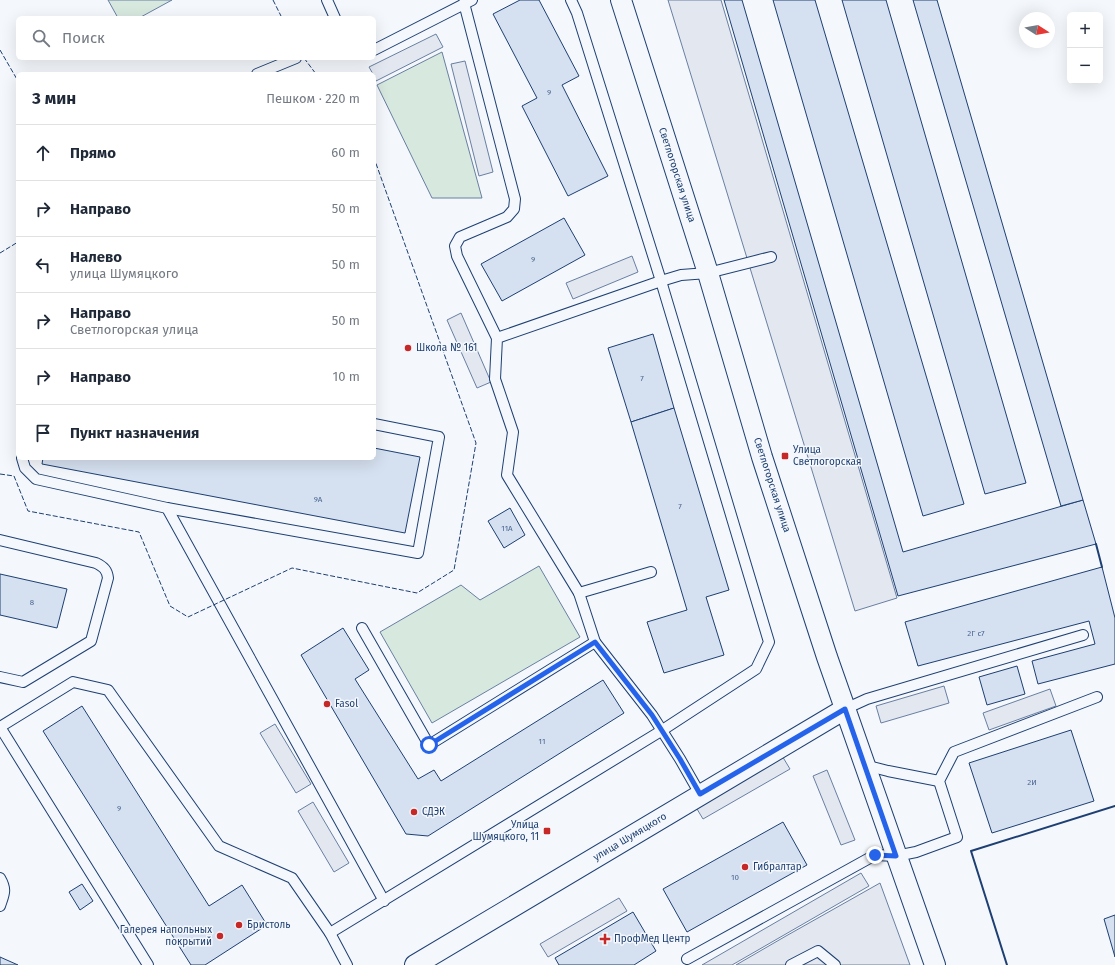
<!DOCTYPE html>
<html lang="ru">
<head>
<meta charset="utf-8">
<style>
  body { margin:0; font-family:"Fira Sans",sans-serif; background:#f2f2f3; color:#1f2937 }
  .controls { position:absolute; right:12px; top:12px; display:grid; overflow:hidden; border-radius:6px; box-shadow:0 4px 16px #0002 }
  .controls button { width:36px; height:36px; display:grid; place-items:center; padding:0; border:0; border-bottom:1px solid #e0e1e3; background:#fff; color:#1f2937; font:20px sans-serif }
  .compass { position:absolute; left:1019px; top:12px; width:36px; height:36px; border-radius:50%; background:#fff; box-shadow:0 4px 16px #0002; rotate:101deg }
  .stop { position:absolute; width:12px; height:12px; margin:-9px; border:3px solid #2563eb; border-radius:50%; background:#fff }
  .stop.end { background:#2563eb; border-color:#fff; box-shadow:0 1px 4px #0008 }
  .list { margin:0; padding:0; list-style:none }
  h2 { display:flex; justify-content:space-between; align-items:center; height:52px; margin:0; padding:0 16px; font-size:17px }
  h2 small { font-size:13px; font-weight:400; color:#747a83 }
  .list li { display:grid; grid-template-columns:26px 1fr auto; gap:12px; align-items:center; box-sizing:border-box; height:56px; padding:0 16px; border-top:1px solid #e0e1e3 }
  .list b { display:block; font-size:15px; white-space:nowrap }
  .list p { margin:0; font-size:13px; white-space:nowrap; color:#747a83 }
  .list em { font-size:13px; font-style:normal; color:#747a83 }
  .icon { flex:none; width:22px; height:22px; fill:none; stroke:currentColor; stroke-width:2; stroke-linecap:round; stroke-linejoin:round }
  .map { position:relative; flex:none; width:1115px; height:965px; overflow:hidden }
  .search { position:absolute; background:#fff; box-shadow:0 4px 16px #0002; left:16px; top:16px; width:360px; height:44px; display:flex; align-items:center; gap:10px; box-sizing:border-box; padding:0 14px; border-radius:6px; color:#747a83; font-size:15px }
  .panel { position:absolute; background:#fff; box-shadow:0 4px 16px #0002; left:16px; top:72px; width:360px; height:388px; border-radius:6px }
  .map>svg:first-child { display:block }
</style>
</head>
<body>
<div class="map">
<svg width="1115" height="965" viewBox="0 0 1115 965">
  <rect width="100%" height="100%" fill="#f4f7fb"/>
  <g fill="#d7e8df" stroke="#687fa3">
    <path d="M 108,0 L 172,0 L 139,18 L 118,18 Z"/>
    <path d="M 442,52 L 482,198 L 432,198 L 377,85 Z"/>
    <path d="M 539,566 L 580,637 L 432,723 L 380,632 L 461,585 L 480,600 Z"/>
  </g>
  <g fill="#e3e8f0" stroke="#687fa3">
    <path d="M 668,0 L 721,0 L 897,598 L 855,611 Z"/>
    <path d="M 436,34 L 443,47 L 376,81 L 374,74 L 373,74 L 369,67 Z"/>
    <path d="M 465,61 L 493,172 L 479,176 L 451,64 Z"/>
    <path d="M 632,256 L 638,272 L 573,299 L 566,283 Z"/>
    <path d="M 461,313 L 491,382 L 477,388 L 447,320 Z"/>
    <path d="M 944,686 L 949,703 L 881,723 L 876,706 Z"/>
    <path d="M 1050,689 L 1056,706 L 989,730 L 983,713 Z"/>
    <path d="M 275,724 L 311,784 L 296,793 L 260,733 Z"/>
    <path d="M 781,754 L 790,769 L 703,819 L 694,804 Z"/>
    <path d="M 827,770 L 855,840 L 841,845 L 813,776 Z"/>
    <path d="M 313,802 L 349,863 L 334,872 L 298,811 Z"/>
    <path d="M 861,873 L 869,886 L 732,965 L 702,965 Z"/>
    <path d="M 880,883 L 910,965 L 736,965 L 786,936 Z"/>
    <path d="M 619,898 L 627,911 L 548,957 L 540,944 Z"/>
  </g>
  <g fill="#d5e0f0" stroke="#1d3f73">
    <path d="M 520,0 L 539,0 L 579,76 L 562,85 L 608,176 L 568,196 L 522,106 L 537,98 L 493,14 Z"/>
    <path d="M 724,0 L 742,0 L 903,552 L 1083,500 L 1096,544 L 898,596 Z"/>
    <path d="M 773,0 L 815,0 L 964,504 L 923,516 Z"/>
    <path d="M 842,0 L 886,0 L 1026,483 L 985,494 Z"/>
    <path d="M 913,0 L 937,0 L 1083,500 L 1061,506 Z"/>
    <path d="M 564,218 L 585,255 L 502,301 L 481,264 Z"/>
    <path d="M 653,334 L 674,408 L 631,422 L 608,348 Z"/>
    <path d="M 674,408 L 729,590 L 706,597 L 724,655 L 664,673 L 647,622 L 687,610 L 631,422 Z"/>
    <path d="M 374,448 L 420,457 L 405,533 L 42,464 L 43,458 L 374,458 Z"/>
    <path d="M 510,508 L 525,535 L 504,548 L 488,521 Z"/>
    <path d="M 1102,567 L 1115,618 L 1115,664 L 1038,684 L 1032,661 L 1095,644 L 1089,621 L 918,666 L 905,622 Z"/>
    <path d="M 0,574 L 67,589 L 57,628 L 0,615 Z"/>
    <path d="M 343,628 L 369,670 L 355,679 L 418,779 L 434,770 L 441,781 L 603,680 L 624,713 L 428,836 L 406,834 L 301,655 Z"/>
    <path d="M 1017,666 L 1025,694 L 987,705 L 979,677 Z"/>
    <path d="M 82,706 L 209,906 L 242,885 L 267,925 L 205,965 L 191,965 L 43,731 Z"/>
    <path d="M 1071,730 L 1094,801 L 992,833 L 969,763 Z"/>
    <path d="M 783,822 L 807,865 L 687,932 L 663,889 Z"/>
    <path d="M 82,884 L 93,901 L 80,910 L 69,892 Z"/>
    <path d="M 633,912 L 656,951 L 634,965 L 559,965 L 555,958 Z"/>
    <path d="M 1115,915 L 1115,957 L 1104,919 Z"/>
    <path d="M 0,957 L 18,965 L 0,965 Z"/>
  </g>
  <g fill="none" stroke-linecap="round" stroke-linejoin="round">
    <g stroke="#1d3f73" stroke-width="12">
      <g id="service">
        <path d="M 327,0 L 335,18"/>
        <path d="M 464,3 L 515,199 L 514,209 L 507,217 L 460,237 L 455,246 L 457,256 L 497,338"/>
        <path d="M 374,50 L 472,0"/>
        <path d="M 257,74 L 296,58"/>
        <path d="M 22,458 L 25,468 L 36,479 L 167,508 L 418,553 L 439,437 L 374,424"/>
        <path d="M 167,508 L 384,901"/>
        <path d="M 0,540 L 96,563 C 104,567 107,570 108,578 L 91,641 L 23,682 L 0,677"/>
        <path d="M 579,593 L 651,572"/>
        <path d="M 362,628 L 429,745 L 595,642 L 652,715 L 680,759 L 700,794"/>
        <path d="M 595,642 L 579,593 L 507,475 L 513,432 L 495,379 L 497,338 L 661,281 L 681,275 L 708,273 L 771,257"/>
        <path d="M 845,709 L 867,699 L 1083,635"/>
        <path d="M 0,727 L 73,682 L 108,690 L 219,846 L 292,878 L 330,933 L 347,965"/>
        <path d="M 0,727 L 148,965"/>
        <path d="M 864,765 L 888,771 L 939,781"/>
        <path d="M 0,878 C 7,890 4,894 0,906"/>
        <path d="M 330,933 L 661,731 L 756,669 L 769,642 L 661,281 L 577,13 L 571,0"/>
        <path d="M 687,959 L 875,855 L 896,856 L 916,852 L 957,837 L 939,781 L 954,752 L 1097,697"/>
        <path d="M 791,965 L 818,951 L 835,965"/>
      </g>
    </g>
    <g stroke="#1d3f73" stroke-width="22">
      <g id="minor">
        <path d="M 621,0 L 708,273 L 762,457 L 827,657 L 935,965"/>
        <path d="M 415,965 L 845,709"/>
      </g>
    </g>
    <use href="#service" stroke="#f4f7fb" stroke-width="10"/>
    <use href="#minor" stroke="#f4f7fb" stroke-width="20"/>
    <g stroke="#1d3f73" stroke-width="1" stroke-dasharray="5 2" stroke-linecap="butt">
      <path d="M 273,0 L 282,18"/>
      <path d="M 0,50 L 18,81"/>
      <path d="M 304,58 L 316,74"/>
      <path d="M 0,253 L 18,242"/>
      <path d="M 0,474 L 14,476 L 28,511 L 139,532 L 170,606 L 188,617 L 292,568 L 417,593 L 454,570 L 476,443 L 374,158"/>
    </g>
    <g stroke="#1d3f73" stroke-width="2">
      <path d="M 1096,544 L 1102,567"/>
      <path d="M 1007,965 L 971,851 L 1115,806"/>
    </g>
  </g>
  <g fill="none" stroke-linecap="round" stroke-linejoin="round">
    <path stroke="#2563eb" stroke-width="5" d="M 429,745 L 595,642 L 652,715 L 680,759 L 700,794 L 845,709 L 896,856 L 875,855"/>
  </g>
  <g fill="#c62828" stroke="#f4f7fb" stroke-width="1.5">
    <circle cx="408" cy="348" r="4"/>
    <rect x="781" y="452" width="8" height="8" rx="2"/>
    <circle cx="327" cy="704" r="4"/>
    <circle cx="414" cy="812" r="4"/>
    <rect x="543" y="827" width="8" height="8" rx="2"/>
    <circle cx="745" cy="867" r="4"/>
    <circle cx="239" cy="925" r="4"/>
    <circle cx="220" cy="936" r="4"/>
    <path d="M603 933h4v4h4v4h-4v4h-4v-4h-4v-4h4z"/>
  </g>
  <g text-anchor="middle" dominant-baseline="central" stroke-width="3" stroke-linejoin="round" paint-order="stroke">
    <g font-size="8" fill="#4b6792">
      <text x="549" y="92">9</text>
      <text x="533" y="259">9</text>
      <text x="642" y="378">7</text>
      <text x="318" y="499">9А</text>
      <text x="680" y="506">7</text>
      <text x="507" y="528">11А</text>
      <text x="32" y="602">8</text>
      <text x="976" y="633">2Г с7</text>
      <text x="542" y="741">11</text>
      <text x="1032" y="782">2И</text>
      <text x="119" y="808">9</text>
      <text x="735" y="877">10</text>
    </g>
    <g font-size="10" fill="#1d3f73" stroke="#f4f7fb">
      <text transform="translate(677 175) rotate(72)">Светлогорская улица</text>
      <text transform="translate(772 485) rotate(72)">Светлогорская улица</text>
      <text transform="translate(630 837) rotate(-31)">улица Шумяцкого</text>
    </g>
    <g font-size="10" fill="#1d3f73" stroke="#f4f7fb" text-anchor="start">
      <text x="416" y="348">Школа № 161</text>
      <text x="793" y="450">Улица<tspan x="793" dy="12">Светлогорская</tspan></text>
      <text x="335" y="704">Fasol</text>
      <text x="422" y="812">СДЭК</text>
      <text x="539" y="825" text-anchor="end">Улица<tspan x="539" dy="12">Шумяцкого, 11</tspan></text>
      <text x="753" y="867">Гибралтар</text>
      <text x="247" y="925">Бристоль</text>
      <text x="212" y="930" text-anchor="end">Галерея напольных<tspan x="212" dy="12">покрытий</tspan></text>
      <text x="614" y="939">ПрофМед Центр</text>
    </g>
  </g>
</svg>
<div class="controls">
<button>+</button>
<button>−</button>
</div>
<svg class="compass" viewBox="-18 -18 36 36"><path d="M0-13l5 13h-10z" fill="#e53935"/><path d="M0 13l5-13h-10z" fill="#747a83"/></svg>
<div class="stop" style="left:429px;top:745px"></div>
<div class="stop end" style="left:875px;top:855px"></div>
<div class="search"><svg class="icon" aria-label="search" viewBox="0 0 24 24"><circle cx="10" cy="10" r="6"/><path d="M15 15l6 6"/></svg>Поиск</div>
<section class="panel">
<h2>3 мин<small>Пешком · 220 m</small></h2>
<ul class="list">
<li><svg class="icon" aria-label="ahead" viewBox="0 0 24 24"><path d="M12 20V5M6 11l6-6 6 6"/></svg><div><b>Прямо</b></div><em>60 m</em></li>
<li><svg class="icon" aria-label="right" viewBox="0 0 24 24"><path d="M7 20v-9h11M14 6l5 5-5 5"/></svg><div><b>Направо</b></div><em>50 m</em></li>
<li><svg class="icon" aria-label="left" viewBox="0 0 24 24"><path d="M17 20v-9H6M10 6l-5 5 5 5"/></svg><div><b>Налево</b><p>улица Шумяцкого</p></div><em>50 m</em></li>
<li><svg class="icon" aria-label="right" viewBox="0 0 24 24"><path d="M7 20v-9h11M14 6l5 5-5 5"/></svg><div><b>Направо</b><p>Светлогорская улица</p></div><em>50 m</em></li>
<li><svg class="icon" aria-label="right" viewBox="0 0 24 24"><path d="M7 20v-9h11M14 6l5 5-5 5"/></svg><div><b>Направо</b></div><em>10 m</em></li>
<li><svg class="icon" aria-label="arrive" viewBox="0 0 24 24"><path d="M6 21V4h12l-3 4 3 4H6"/></svg><div><b>Пункт назначения</b></div></li>
</ul>
</section>
</div>
</body>
</html>
